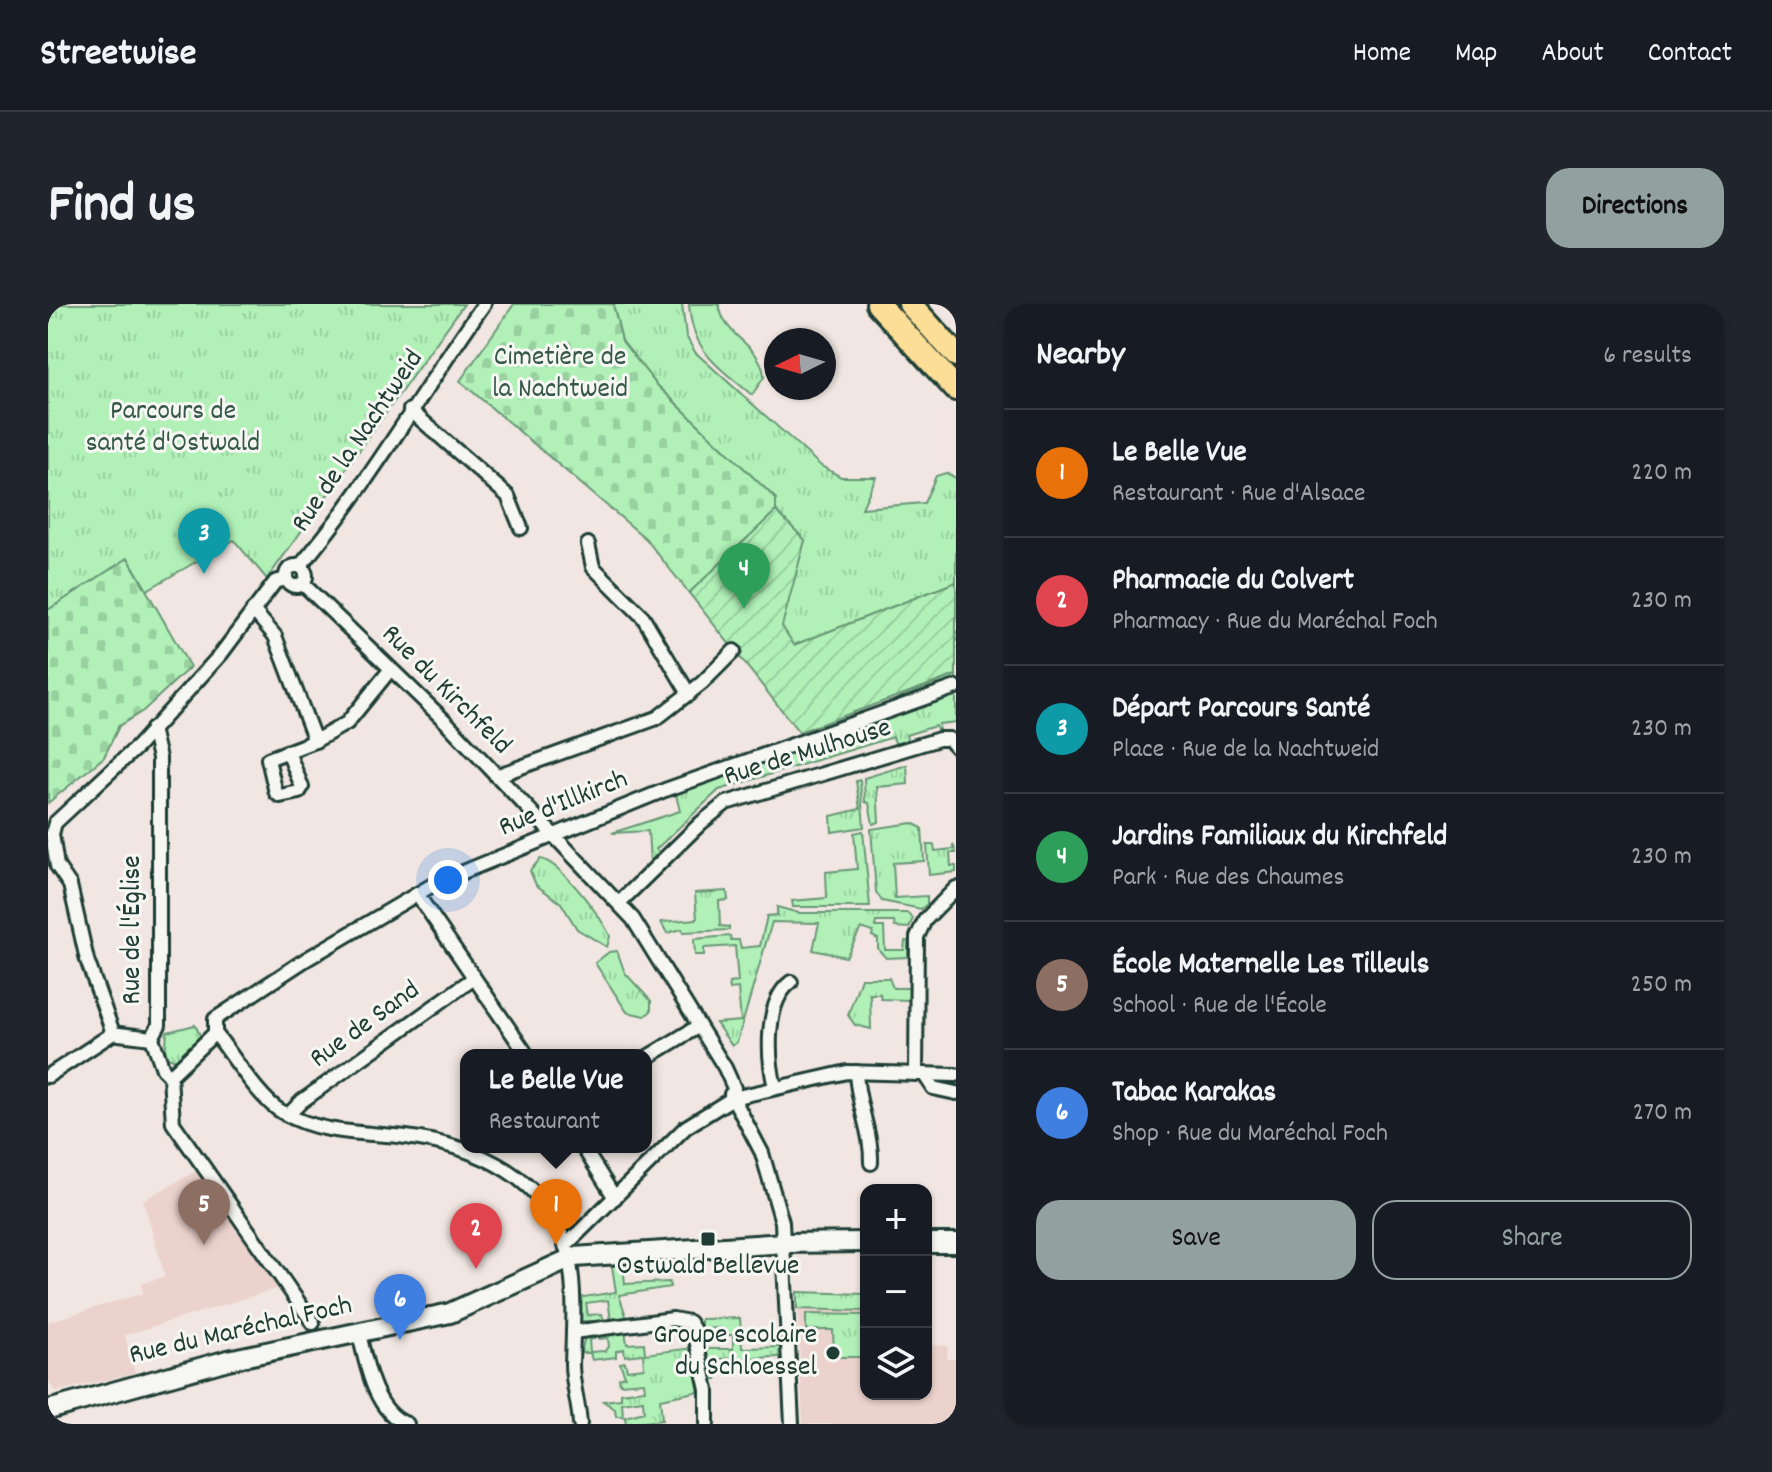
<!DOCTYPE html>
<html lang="en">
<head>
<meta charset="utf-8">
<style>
  body { margin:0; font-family:Dekko,sans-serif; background:#20242c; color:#f1f3f6 }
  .controls { position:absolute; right:24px; bottom:24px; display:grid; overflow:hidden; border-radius:16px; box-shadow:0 2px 6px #0004 }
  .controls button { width:72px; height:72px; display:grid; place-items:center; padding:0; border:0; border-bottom:2px solid #363941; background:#171b24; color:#f1f3f6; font:40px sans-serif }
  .compass { position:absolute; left:716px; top:24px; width:72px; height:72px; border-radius:50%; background:#171b24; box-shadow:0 2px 6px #0004; rotate:265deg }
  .you { position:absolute; left:400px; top:576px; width:28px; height:28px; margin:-20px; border:6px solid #fff; border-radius:50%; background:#1a73e8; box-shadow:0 0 0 12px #1a73e833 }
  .badge { display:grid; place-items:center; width:52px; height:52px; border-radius:50%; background:#92a19f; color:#fff; font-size:26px; font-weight:700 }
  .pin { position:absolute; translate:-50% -66px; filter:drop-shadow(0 2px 4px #0008) }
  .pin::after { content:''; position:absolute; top:42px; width:28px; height:24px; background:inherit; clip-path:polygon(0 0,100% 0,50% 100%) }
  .popup { position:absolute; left:412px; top:745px; width:192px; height:104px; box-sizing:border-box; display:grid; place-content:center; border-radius:16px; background:#171b24; filter:drop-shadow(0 2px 6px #0005); font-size:26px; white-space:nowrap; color:#9ea1a6 }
  .popup b { font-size:30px; color:#f1f3f6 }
  .popup::after { content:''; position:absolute; left:50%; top:100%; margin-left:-16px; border:16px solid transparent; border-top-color:#171b24 }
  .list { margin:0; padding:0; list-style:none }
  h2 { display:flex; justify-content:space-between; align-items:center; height:104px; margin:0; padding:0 32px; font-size:34px }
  h2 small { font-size:26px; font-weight:400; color:#9ea1a6 }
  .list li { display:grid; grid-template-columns:52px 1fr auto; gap:24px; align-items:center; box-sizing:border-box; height:128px; padding:0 32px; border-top:2px solid #363941 }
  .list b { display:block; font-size:30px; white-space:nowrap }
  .list p { margin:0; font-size:26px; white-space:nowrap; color:#9ea1a6 }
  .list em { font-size:26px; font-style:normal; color:#9ea1a6 }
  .actions { display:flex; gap:16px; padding:24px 32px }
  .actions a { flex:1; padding:18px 0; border:2px solid #92a19f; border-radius:24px; text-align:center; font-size:28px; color:#92a19f }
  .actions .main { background:#92a19f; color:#111 }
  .icon { flex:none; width:44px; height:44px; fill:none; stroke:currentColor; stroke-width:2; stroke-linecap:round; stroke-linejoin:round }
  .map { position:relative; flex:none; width:908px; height:1120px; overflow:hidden; border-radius:24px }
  header { display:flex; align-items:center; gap:48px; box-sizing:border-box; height:112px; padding:0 40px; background:#171b24; border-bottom:2px solid #363941 }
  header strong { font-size:38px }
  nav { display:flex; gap:44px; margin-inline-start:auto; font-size:28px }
  .intro { display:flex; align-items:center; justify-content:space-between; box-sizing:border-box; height:192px; padding:0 48px }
  h1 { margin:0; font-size:56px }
  .button { padding:20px 36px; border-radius:24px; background:#92a19f; color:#111; font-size:28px; font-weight:700 }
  main { display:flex; gap:48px; padding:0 48px }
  aside { flex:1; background:#171b24; border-radius:24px; box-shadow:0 2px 6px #0004 }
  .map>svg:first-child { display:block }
</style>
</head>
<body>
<header>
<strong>Streetwise</strong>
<nav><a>Home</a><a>Map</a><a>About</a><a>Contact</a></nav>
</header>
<div class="intro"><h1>Find us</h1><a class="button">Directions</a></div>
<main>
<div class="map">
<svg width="908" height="1120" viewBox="0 0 908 1120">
  <defs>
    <pattern id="grass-tufts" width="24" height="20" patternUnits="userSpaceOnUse" patternTransform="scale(2)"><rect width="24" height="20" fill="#b1f1b8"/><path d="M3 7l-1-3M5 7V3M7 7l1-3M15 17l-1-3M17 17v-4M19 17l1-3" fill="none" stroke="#98d09f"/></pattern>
    <pattern id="cemetery-stones" width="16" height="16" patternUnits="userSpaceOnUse" patternTransform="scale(2)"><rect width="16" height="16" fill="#b1f1b8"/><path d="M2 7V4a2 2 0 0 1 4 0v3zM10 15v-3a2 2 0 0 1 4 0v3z" fill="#98d09f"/></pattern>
    <pattern id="garden-furrows" width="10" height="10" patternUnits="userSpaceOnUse" patternTransform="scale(2)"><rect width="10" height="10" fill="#b1f1b8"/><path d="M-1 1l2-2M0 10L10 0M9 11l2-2" fill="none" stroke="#98d09f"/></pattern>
  </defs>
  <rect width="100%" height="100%" fill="#f1e6e1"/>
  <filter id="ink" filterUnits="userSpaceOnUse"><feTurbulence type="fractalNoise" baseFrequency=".0125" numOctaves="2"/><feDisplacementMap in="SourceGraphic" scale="16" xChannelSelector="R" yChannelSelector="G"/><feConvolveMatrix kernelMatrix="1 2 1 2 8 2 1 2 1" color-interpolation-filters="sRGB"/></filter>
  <g filter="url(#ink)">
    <g fill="#ecd2cd">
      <path d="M 152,865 L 234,983 L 77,1031 L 87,1069 L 7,1088 L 0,1075 L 0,1018 L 95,989 L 93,980 L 117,972 L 95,896 Z"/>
      <path d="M 749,988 L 818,990 L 818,1090 L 878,1090 L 878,1041 L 900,1042 L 899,1055 L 908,1055 L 907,1120 L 755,1120 Z"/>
    </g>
    <g fill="url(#grass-tufts)" stroke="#689776" stroke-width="2">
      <path d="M 0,0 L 416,0 L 219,275 L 186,236 L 99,286 L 80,254 L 0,306 Z"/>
      <path d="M 565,0 L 634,0 L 638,32 L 647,48 L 773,162 L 793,173 L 828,173 L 814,204 L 876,199 L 888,172 L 898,169 L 908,174 L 908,278 L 746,341 L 733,322 L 757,236 L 728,207 L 728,195 L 608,80 L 574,37 Z"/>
      <path d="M 641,0 L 671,0 C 676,36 714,39 716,73 L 704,91 C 670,62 644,48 641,0 Z"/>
      <path d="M 908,371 L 908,418 L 891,420 L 891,429 L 887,422 L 858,431 L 860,439 L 848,441 L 845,433 L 671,486 L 608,545 L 611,549 L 602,558 L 600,527 L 564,529 L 632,507 L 627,487 L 859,404 L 853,393 Z"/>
      <path d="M 859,461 L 860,480 L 829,483 L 831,518 L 825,520 L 821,499 L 817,498 L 816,474 Z"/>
      <path d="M 812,476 L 816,523 L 784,528 L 783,512 L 812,505 L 808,477 Z"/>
      <path d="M 864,519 L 874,524 L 876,557 L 845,559 L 847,594 L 879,592 L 879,600 L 873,605 L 834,597 L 828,588 L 823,525 Z"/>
      <path d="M 815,527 L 822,603 L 745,603 L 744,597 L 779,594 L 778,568 L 809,565 L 806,529 Z"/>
      <path d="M 905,540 L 908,549 L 902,549 L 903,562 L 908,562 L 908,568 L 881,571 L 879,541 L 886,541 L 887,547 L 905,545 Z"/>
      <path d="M 492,555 C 512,557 553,613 562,632 L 559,643 L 529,625 L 513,599 L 488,581 L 482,567 Z"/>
      <path d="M 679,587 L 680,596 L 671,597 L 672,622 L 681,623 L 681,626 L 635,628 L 634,625 L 619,629 L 613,618 L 649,615 L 647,589 Z"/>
      <path d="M 729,603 L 751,609 L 859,609 L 865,614 L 861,624 L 847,623 L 846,618 L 828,618 L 827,623 L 836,623 L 837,646 L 856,646 L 857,637 L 860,637 L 860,653 L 838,654 L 830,645 L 830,635 L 824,632 L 825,628 L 813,624 L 798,653 L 765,646 L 771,619 L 724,618 L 689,738 L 684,742 L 668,719 L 693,717 L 690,684 L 682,685 L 681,679 L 690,678 L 687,642 L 656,644 L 656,651 L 647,651 L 646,635 L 682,632 L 683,636 L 691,636 L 693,644 L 712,642 L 719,612 L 729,611 Z"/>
      <path d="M 569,647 L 577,669 L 603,697 L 603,707 L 597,712 L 579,708 L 547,659 L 561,648 Z"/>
      <path d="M 813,674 L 841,674 L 845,684 L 861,684 L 861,696 L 833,695 L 832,690 L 822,690 L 823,725 L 807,721 L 800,711 Z"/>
      <path d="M 147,721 L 154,735 L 131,757 L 117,752 L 119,728 Z"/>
      <path d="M 575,961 L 577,980 L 621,978 L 622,983 L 571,991 L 579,1015 L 563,1016 L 560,996 L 538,999 L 540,1011 L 554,1010 L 556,1017 L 531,1017 L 529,994 L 568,988 L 564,962 Z"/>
      <path d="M 749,988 L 818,990 L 818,1007 L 749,1005 Z"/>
      <path d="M 758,1010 L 817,1011 L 818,1053 L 786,1053 L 785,1026 L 758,1026 Z"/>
      <path d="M 692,1014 L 694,1044 L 732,1043 L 732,1053 L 669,1055 L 669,1075 L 662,1075 L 654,1045 L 685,1045 L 685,1031 L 674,1031 L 673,1024 L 653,1025 L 653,1015 Z"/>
      <path d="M 577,1026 L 579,1040 L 596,1039 L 597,1050 L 645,1044 L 653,1087 L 612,1095 L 614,1116 L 578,1120 L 577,1113 L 596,1108 L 595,1096 L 574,1099 L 575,1112 L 568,1112 L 567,1105 L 555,1097 L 573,1095 L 573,1089 L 597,1086 L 596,1078 L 572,1080 L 571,1074 L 577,1072 L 572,1059 L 577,1058 L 579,1066 L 596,1064 L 595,1050 L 577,1052 L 576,1045 L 568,1047 L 568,1053 L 544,1056 L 542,1049 L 533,1049 L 537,1032 L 546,1031 L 546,1035 L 541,1036 L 542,1048 L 557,1047 L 561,1043 L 560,1034 L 551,1035 L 550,1030 Z"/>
    </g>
    <g fill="url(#cemetery-stones)" stroke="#689776" stroke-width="2">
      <path d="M 466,0 L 565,0 L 574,37 L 608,80 L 728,195 L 728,207 L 641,289 L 597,234 L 412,77 Z"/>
      <path d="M 80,254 L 142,363 L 95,407 L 71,422 L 56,453 L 0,499 L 0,306 Z"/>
    </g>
    <path fill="url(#garden-furrows)" stroke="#689776" stroke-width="2" d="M 728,207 L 757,236 L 734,322 L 746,341 L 908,278 L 908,371 L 751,428 L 641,289 Z"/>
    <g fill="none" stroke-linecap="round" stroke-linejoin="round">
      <g stroke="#1f3d34" stroke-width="18">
        <g id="street">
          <path d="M 362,106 L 460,192 L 473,224"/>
          <path d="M 540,240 L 545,263 L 595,313 L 641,390"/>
          <circle cx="248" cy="272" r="10"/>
          <path d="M 252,262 C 321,181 374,87 436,0"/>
          <path d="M 254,279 L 398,418 L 585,615 L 677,764 L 686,784 L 685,794"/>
          <path d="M 205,306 L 227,332 L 267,437 L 299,419 L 342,366"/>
          <path d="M 104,425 L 111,454 L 111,721 L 104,734 L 115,765 L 122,772 L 125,819 L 265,1019"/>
          <path d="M 240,448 L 254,483 L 251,488 L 232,492 L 228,489 L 220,455 L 267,437"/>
          <path d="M 448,472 L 609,414 L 654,379 L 686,347"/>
          <path d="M 369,590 L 479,751"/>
          <path d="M 571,599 L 653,519 L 678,499 L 891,435 L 901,435 L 908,443"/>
          <path d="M 63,729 L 104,734"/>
          <path d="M 598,754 L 651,722"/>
          <path d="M 808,768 C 809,800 824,828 823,859"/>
          <path d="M 868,770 L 869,633 L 877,616 L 908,584"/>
          <path d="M 876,770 L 885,784 L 908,789"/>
          <path d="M 0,772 L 61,732 L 64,726 L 39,656 L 22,581 L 9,562 L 4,530 L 7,519 L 90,442 L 173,350 L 227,278 L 238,275"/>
          <path d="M 122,772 L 167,729"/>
          <path d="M 727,783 C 720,755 716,698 743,678"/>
          <path d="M 683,790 L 714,849 L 734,918 L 744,1120"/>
          <path d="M 240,811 L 254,797 L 426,674"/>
          <path d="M 535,843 L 567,894"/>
          <path d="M 517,942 L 638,823 L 685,794 L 799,768 L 908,771"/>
          <path d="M 525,1028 L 625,1015 L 641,1018 L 646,1026 L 659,1086 L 659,1120"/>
          <path d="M 311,1029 C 318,1060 327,1109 359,1120"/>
          <path d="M 532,1120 C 531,1100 524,1080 524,1060 C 525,1025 528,984 520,950 C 501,874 430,842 358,833 C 315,828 273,831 234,808 C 212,796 184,750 167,729 L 167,715 L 257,656 L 388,579 L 617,486 L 908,383"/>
        </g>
      </g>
      <g stroke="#1f3d34" stroke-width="24">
        <g id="secondary">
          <path d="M 878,939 L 908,939"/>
          <path d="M 0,1106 L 180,1056 L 402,1009 L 526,953 L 737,939 L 818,938"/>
        </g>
      </g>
      <g stroke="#1f3d34" stroke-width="28">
        <g id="highway">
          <path d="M 830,0 L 908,85"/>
          <path d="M 862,0 L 908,51"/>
        </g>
      </g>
      <use href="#street" stroke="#f6f6f2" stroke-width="12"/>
      <use href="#secondary" stroke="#f6f6f2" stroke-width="18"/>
      <use href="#highway" stroke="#fdde96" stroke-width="22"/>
    </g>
  </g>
  <g fill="#1f3d34" stroke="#f6f6f2" stroke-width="3">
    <rect x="652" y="927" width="16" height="16" rx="4"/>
    <circle cx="785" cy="1049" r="8"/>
  </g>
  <g text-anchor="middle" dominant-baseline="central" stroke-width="6" stroke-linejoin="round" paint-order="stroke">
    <g font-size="28" fill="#355848" stroke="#f6f6f2">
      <text x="512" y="55">Cimetière de<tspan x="512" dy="32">la Nachtweid</tspan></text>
      <text x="125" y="109">Parcours de<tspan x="125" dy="32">santé d'Ostwald</tspan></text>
    </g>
    <g font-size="28" fill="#1f3d34" stroke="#f6f6f2">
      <text transform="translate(311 138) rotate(-56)">Rue de la Nachtweid</text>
      <text transform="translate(397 387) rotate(45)">Rue du Kirchfeld</text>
      <text transform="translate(760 450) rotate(-17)">Rue de Mulhouse</text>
      <text transform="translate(516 501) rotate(-22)">Rue d'Illkirch</text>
      <text transform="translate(86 626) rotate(-90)">Rue de l'Église</text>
      <text transform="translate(318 722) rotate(-36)">Rue de Sand</text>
      <text transform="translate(193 1028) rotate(-13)">Rue du Maréchal Foch</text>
    </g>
    <g font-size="28" fill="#1f3d34" stroke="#f6f6f2">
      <text x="660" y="964">Ostwald Bellevue</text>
      <text x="769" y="1033" text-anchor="end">Groupe scolaire<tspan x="769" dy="32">du Schloessel</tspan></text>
    </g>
  </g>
</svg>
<div class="controls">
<button>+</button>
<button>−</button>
<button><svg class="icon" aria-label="layers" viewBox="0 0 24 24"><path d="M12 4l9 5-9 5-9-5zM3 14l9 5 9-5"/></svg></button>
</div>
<svg class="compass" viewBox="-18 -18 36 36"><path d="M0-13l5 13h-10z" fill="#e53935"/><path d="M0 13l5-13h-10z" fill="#9ea1a6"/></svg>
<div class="you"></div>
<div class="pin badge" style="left:508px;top:941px;background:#e8710a">1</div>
<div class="popup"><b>Le Belle Vue</b>Restaurant</div>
<div class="pin badge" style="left:428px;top:965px;background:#e0444e">2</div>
<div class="pin badge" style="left:156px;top:270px;background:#0f9aa8">3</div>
<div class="pin badge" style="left:696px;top:305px;background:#2e9e5b">4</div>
<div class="pin badge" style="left:156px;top:941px;background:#8d6e63">5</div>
<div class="pin badge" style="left:352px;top:1036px;background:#3f7fe0">6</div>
</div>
<aside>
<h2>Nearby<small>6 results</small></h2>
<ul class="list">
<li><span class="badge" style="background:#e8710a">1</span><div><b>Le Belle Vue</b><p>Restaurant · Rue d'Alsace</p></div><em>220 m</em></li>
<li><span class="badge" style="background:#e0444e">2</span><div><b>Pharmacie du Colvert</b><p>Pharmacy · Rue du Maréchal Foch</p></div><em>230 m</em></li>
<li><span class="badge" style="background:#0f9aa8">3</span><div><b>Départ Parcours Santé</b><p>Place · Rue de la Nachtweid</p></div><em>230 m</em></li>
<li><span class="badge" style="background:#2e9e5b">4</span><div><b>Jardins Familiaux du Kirchfeld</b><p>Park · Rue des Chaumes</p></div><em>230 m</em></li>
<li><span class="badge" style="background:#8d6e63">5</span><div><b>École Maternelle Les Tilleuls</b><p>School · Rue de l'École</p></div><em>250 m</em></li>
<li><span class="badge" style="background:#3f7fe0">6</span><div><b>Tabac Karakas</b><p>Shop · Rue du Maréchal Foch</p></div><em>270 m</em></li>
</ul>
<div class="actions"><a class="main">Save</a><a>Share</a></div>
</aside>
</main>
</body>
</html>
